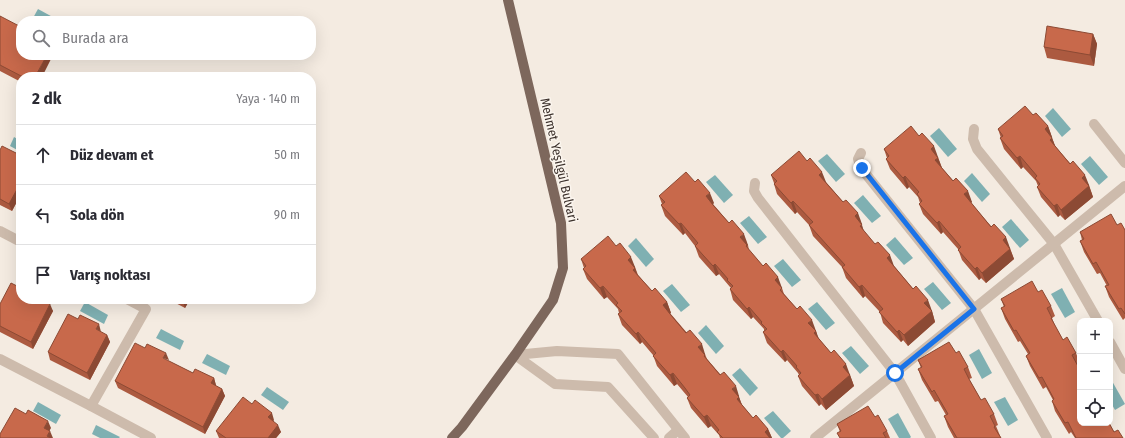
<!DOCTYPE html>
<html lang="tr">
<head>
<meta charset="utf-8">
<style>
  body { margin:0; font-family:"Fira Sans Condensed",sans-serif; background:#f2f2f3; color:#2b2b33 }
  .controls { position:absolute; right:12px; bottom:12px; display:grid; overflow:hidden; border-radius:8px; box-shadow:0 4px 16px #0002 }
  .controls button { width:36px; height:36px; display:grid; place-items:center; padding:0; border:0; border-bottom:1px solid #e1e1e2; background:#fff; color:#2b2b33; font:20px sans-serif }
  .stop { position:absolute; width:12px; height:12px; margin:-9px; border:3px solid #1a73e8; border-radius:50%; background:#fff }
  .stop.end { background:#1a73e8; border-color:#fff; box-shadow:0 1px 4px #0008 }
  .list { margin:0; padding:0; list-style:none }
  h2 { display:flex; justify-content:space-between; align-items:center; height:52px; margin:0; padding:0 16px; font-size:17px }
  h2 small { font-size:13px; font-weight:400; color:#7c7c81 }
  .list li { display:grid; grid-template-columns:26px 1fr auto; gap:12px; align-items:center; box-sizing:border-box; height:60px; padding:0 16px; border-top:1px solid #e1e1e2 }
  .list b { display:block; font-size:15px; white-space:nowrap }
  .list em { font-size:13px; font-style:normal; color:#7c7c81 }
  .icon { flex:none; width:22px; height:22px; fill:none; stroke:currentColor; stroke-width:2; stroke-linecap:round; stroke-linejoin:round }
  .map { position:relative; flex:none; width:1125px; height:438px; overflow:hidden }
  .search { position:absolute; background:#fff; box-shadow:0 4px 16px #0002; left:16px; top:16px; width:300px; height:44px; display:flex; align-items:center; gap:10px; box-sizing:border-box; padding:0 14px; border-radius:16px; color:#7c7c81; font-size:15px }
  .panel { position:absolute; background:#fff; box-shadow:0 4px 16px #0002; left:16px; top:72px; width:300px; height:232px; border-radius:16px }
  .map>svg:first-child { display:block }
</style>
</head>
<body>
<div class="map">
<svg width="1125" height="438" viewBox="0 0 1125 438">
  <rect width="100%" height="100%" fill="#f4ebe1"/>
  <g fill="#7fb0b2">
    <path d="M 38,9 L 60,21 L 39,21 L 33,18 Z"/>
    <path d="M 1053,108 L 1071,129 L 1062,137 L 1045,116 Z"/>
    <path d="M 939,128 L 957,149 L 948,157 L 930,136 Z"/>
    <path d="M 14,137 L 21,141 L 21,152 L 10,146 Z"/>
    <path d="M 827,154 L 845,174 L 836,182 L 818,161 Z"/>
    <path d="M 1090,156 L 1108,177 L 1099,185 L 1081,164 Z"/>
    <path d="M 972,173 L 990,194 L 982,202 L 964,181 Z"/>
    <path d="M 715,175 L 733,195 L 724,203 L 706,182 Z"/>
    <path d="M 863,195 L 881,216 L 872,223 L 854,203 Z"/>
    <path d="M 749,216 L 767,237 L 758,244 L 740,223 Z"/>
    <path d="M 1011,219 L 1029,240 L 1020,248 L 1002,227 Z"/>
    <path d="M 895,237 L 913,258 L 904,265 L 886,245 Z"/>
    <path d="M 636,238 L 654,259 L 646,267 L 628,246 Z"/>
    <path d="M 783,259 L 801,280 L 792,287 L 774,266 Z"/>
    <path d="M 933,282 L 951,303 L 942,310 L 924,289 Z"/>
    <path d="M 672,284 L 690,305 L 681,312 L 663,291 Z"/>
    <path d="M 1062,288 L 1075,312 L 1065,318 L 1051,294 Z"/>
    <path d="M 85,302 L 108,315 L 104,324 L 80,311 Z"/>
    <path d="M 817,302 L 835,323 L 826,330 L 808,309 Z"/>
    <path d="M 706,325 L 724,346 L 716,354 L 698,333 Z"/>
    <path d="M 161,329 L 184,341 L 180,350 L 156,338 Z"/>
    <path d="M 851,346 L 869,366 L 860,374 L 842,353 Z"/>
    <path d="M 979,349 L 992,373 L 982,379 L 969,355 Z"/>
    <path d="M 207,354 L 230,366 L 226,375 L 202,363 Z"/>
    <path d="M 740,368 L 758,388 L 750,396 L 732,375 Z"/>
    <path d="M 1112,381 L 1125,404 L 1115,410 L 1110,401 L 1110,382 Z"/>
    <path d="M 267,387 L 289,402 L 283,410 L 261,395 Z"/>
    <path d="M 1005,397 L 1018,420 L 1008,426 L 994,402 Z"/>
    <path d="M 38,402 L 61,415 L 56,424 L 33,411 Z"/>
    <path d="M 773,411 L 791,431 L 783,438 L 781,438 L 764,418 Z"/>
    <path d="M 898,413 L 911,437 L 910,438 L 899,438 L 888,419 Z"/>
    <path d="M 96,425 L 120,437 L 119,438 L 100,438 L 92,434 Z"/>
  </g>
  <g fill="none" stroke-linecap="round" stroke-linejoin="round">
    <g stroke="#cdbbac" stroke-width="10">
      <path d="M 1094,124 L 1125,163"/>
      <path d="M 974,129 L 973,139 L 977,149 L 1054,244 L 1098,321"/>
      <path d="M 861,153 L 858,159 L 861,168 L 974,309 L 1047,438"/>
      <path d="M 755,183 L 754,191 L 758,198 L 895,373 L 931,438"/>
      <path d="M 0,231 L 21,242"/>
      <path d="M 1110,342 L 1125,369"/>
      <path d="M 0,359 L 91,406 L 151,438"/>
      <path d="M 91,406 L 146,309 L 127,299"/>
      <path d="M 654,438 L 608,387 L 555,384 L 515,355 L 557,351 L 618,354 L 685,438"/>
      <path d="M 669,438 L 678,430"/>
      <path d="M 815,438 L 1125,186"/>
    </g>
    <path stroke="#7d675c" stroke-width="10" d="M 452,438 L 462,427 L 515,355 L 553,300 L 563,268 L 561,223 L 508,0"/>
  </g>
  <g fill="#ac5a40">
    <path d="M 0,16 L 42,77 L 21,77 L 21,82 L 0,71 Z"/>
    <path d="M 1093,34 L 1097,44 L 1094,66 L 1047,58 L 1044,47 Z"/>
    <path d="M 1033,115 L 1048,126 L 1055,146 L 1089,185 L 1093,197 L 1065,220 L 1060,215 L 1058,217 L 1041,197 L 1037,187 L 1038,186 L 1036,181 L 1023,167 L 1021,169 L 1004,149 L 1000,138 L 1001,138 L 998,129 Z"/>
    <path d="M 884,149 L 938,157 L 942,168 L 972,202 L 971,203 L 1010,248 L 1014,259 L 986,283 L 981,278 L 979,280 L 962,260 L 958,249 L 943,232 L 941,234 L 923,214 L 919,204 L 920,203 L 918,197 L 909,187 L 907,189 L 890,169 L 886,159 L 887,158 Z"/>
    <path d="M 0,150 L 21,157 L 21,194 L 12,211 L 0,205 Z"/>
    <path d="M 771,175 L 826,182 L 862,224 L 861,224 L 864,232 L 894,266 L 932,311 L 935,322 L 908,346 L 903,340 L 901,342 L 883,323 L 880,312 L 865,296 L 863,298 L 846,278 L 842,267 L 813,236 L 809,225 L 797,212 L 795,214 L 777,194 L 774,184 L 774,183 Z"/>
    <path d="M 659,196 L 714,203 L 713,204 L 748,245 L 749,250 L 782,288 L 784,294 L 816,331 L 818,338 L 850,375 L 854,386 L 826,410 L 821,404 L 819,406 L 802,386 L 798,376 L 799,375 L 798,373 L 787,360 L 785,362 L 767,343 L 763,332 L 764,331 L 764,329 L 753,317 L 751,319 L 733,300 L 730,289 L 731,288 L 730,287 L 719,274 L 716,276 L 706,265 L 699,257 L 695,246 L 685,233 L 683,235 L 665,216 L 661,205 L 662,204 Z"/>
    <path d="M 1117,225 L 1125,230 L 1125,318 L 1123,320 L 1109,297 L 1105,286 L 1107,286 L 1100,273 L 1097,274 L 1084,252 L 1080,241 L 1082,240 L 1080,232 Z"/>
    <path d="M 616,246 L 635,267 L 638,275 L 652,291 L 667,302 L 671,313 L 670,313 L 705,354 L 707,359 L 739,396 L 739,397 L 742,405 L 753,418 L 768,429 L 772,438 L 720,438 L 719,435 L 711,426 L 708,428 L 691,408 L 687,398 L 688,397 L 677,384 L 674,386 L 657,366 L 653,355 L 642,342 L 640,344 L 622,325 L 618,314 L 619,313 L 618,309 L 607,297 L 604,299 L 587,279 L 583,269 L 584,268 L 581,259 Z"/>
    <path d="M 1038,292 L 1051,306 L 1055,316 L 1052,318 L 1055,326 L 1063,340 L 1076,353 L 1080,364 L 1077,365 L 1114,432 L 1123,438 L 1075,438 L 1071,432 L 1069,434 L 1055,411 L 1052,401 L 1053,400 L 1046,387 L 1043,389 L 1030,366 L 1026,356 L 1028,354 L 1020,341 L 1018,342 L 1005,319 L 1001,308 L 1004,307 L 1001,299 Z"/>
    <path d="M 168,299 L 190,299 L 185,308 Z"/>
    <path d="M 44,300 L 53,311 L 33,349 L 0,332 L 0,304 Z"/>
    <path d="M 107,335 L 110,342 L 90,380 L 50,360 L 48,352 Z"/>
    <path d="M 956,353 L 968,367 L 972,378 L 969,379 L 981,400 L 994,414 L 998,425 L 996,426 L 1001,438 L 954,438 L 948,427 L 944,416 L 946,415 L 938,401 L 935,402 L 922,380 L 918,369 L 921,368 L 918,360 Z"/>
    <path d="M 168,361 L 193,373 L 214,378 L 216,386 L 222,389 L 225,396 L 205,434 L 118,388 L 115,381 Z"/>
    <path d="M 875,417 L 887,431 L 890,438 L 840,438 L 840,432 L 837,424 Z"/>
    <path d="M 274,420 L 273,421 L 281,432 L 276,438 L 219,438 L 216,431 Z"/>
  </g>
  <g fill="#8c4a34">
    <path d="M 1093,34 L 1097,44 L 1094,66 L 1090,55 Z"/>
    <path d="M 47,55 L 53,55 L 42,77 L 35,77 Z"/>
    <path d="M 1048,126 L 1052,137 L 1049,140 L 1045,129 Z"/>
    <path d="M 1052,138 L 1056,148 L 1050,140 Z"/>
    <path d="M 934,146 L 938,157 L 935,160 L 931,149 Z"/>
    <path d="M 20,155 L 21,157 L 21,167 L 18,160 Z"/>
    <path d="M 1020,156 L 1023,167 L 1021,169 L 1017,158 Z"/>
    <path d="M 938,158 L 942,168 L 935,160 Z"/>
    <path d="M 822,172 L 826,182 L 823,185 L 819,175 Z"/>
    <path d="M 1085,175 L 1089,185 L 1086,188 L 1082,178 Z"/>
    <path d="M 905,176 L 909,187 L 907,189 L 903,178 Z"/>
    <path d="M 21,182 L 21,194 L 12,211 L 9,204 Z"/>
    <path d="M 1089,186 L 1093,197 L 1065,220 L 1061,210 Z"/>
    <path d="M 968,191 L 972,202 L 968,205 L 964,194 Z"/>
    <path d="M 710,193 L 714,203 L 710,206 L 706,196 Z"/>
    <path d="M 793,201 L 797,212 L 795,214 L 791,203 Z"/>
    <path d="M 1057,204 L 1060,215 L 1058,217 L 1054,206 Z"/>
    <path d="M 858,213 L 862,224 L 858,227 L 855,216 Z"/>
    <path d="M 939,221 L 943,232 L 941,234 L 937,223 Z"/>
    <path d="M 681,223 L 685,233 L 683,235 L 679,224 Z"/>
    <path d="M 862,225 L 865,235 L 860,226 Z"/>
    <path d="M 744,234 L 748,245 L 744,248 L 740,237 Z"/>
    <path d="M 1006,237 L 1010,248 L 1007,251 L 1003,240 Z"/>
    <path d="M 1010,249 L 1014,259 L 986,283 L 982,273 Z"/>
    <path d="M 890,255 L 894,266 L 891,269 L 887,258 Z"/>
    <path d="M 631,257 L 635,267 L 632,270 L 628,260 Z"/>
    <path d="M 715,264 L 719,274 L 716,276 L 713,266 Z"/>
    <path d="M 977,267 L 981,278 L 979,280 L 975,269 Z"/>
    <path d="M 635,268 L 639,279 L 633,270 Z"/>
    <path d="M 778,277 L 782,288 L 778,291 L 775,280 Z"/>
    <path d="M 862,285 L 865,296 L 863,298 L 859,287 Z"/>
    <path d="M 603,286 L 607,297 L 604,299 L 600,288 Z"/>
    <path d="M 184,299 L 190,299 L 185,308 L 183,301 Z"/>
    <path d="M 928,300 L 932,311 L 928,314 L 924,303 Z"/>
    <path d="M 667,302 L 671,313 L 667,316 L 663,305 Z"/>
    <path d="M 50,304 L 53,311 L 33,349 L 31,342 Z"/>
    <path d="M 749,307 L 753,317 L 751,319 L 747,309 Z"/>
    <path d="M 932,311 L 935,322 L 908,346 L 904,335 Z"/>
    <path d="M 812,320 L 816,331 L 812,334 L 808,323 Z"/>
    <path d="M 99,324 L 101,332 L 96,329 Z"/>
    <path d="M 899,330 L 903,340 L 901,342 L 897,332 Z"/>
    <path d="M 816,331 L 820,342 L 814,333 Z"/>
    <path d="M 638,332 L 642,342 L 640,344 L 636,334 Z"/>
    <path d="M 107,335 L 110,342 L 90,380 L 87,373 Z"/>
    <path d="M 702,344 L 705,354 L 702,357 L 698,347 Z"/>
    <path d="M 783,350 L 787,360 L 785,362 L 781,352 Z"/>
    <path d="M 166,353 L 169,360 L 163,358 Z"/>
    <path d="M 846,364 L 850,375 L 847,378 L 843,367 Z"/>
    <path d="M 673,373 L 677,384 L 674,386 L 670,375 Z"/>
    <path d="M 850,375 L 854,386 L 826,410 L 822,399 Z"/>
    <path d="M 214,378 L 216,385 L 214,390 L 211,383 Z"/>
    <path d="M 736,386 L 739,396 L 736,399 L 732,389 Z"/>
    <path d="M 222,389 L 225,396 L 205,434 L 203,427 Z"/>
    <path d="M 818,394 L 821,404 L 819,406 L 815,395 Z"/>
    <path d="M 739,397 L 743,408 L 737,399 Z"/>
    <path d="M 272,413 L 274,420 L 271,424 L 268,417 Z"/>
    <path d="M 707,415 L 711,426 L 708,428 L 704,417 Z"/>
    <path d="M 48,421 L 51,428 L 47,435 L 44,428 Z"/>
    <path d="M 278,425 L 281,432 L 276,438 L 268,438 Z"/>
    <path d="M 768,429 L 772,438 L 767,438 L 765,432 Z"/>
    <path d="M 50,431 L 53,438 L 48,438 L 47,436 Z"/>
  </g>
  <g fill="#c8694b" stroke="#8c4a34">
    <path d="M 0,16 L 21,27 L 21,55 L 47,55 L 35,77 L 23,77 L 0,65 Z"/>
    <path d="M 1047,26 L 1093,34 L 1090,55 L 1044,47 Z"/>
    <path d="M 1025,106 L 1033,115 L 1036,113 L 1048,126 L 1045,129 L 1052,138 L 1050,140 L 1070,164 L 1073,161 L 1085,175 L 1082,178 L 1089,186 L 1061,210 L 1057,204 L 1054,206 L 1037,187 L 1040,184 L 1035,178 L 1037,176 L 1020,156 L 1017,158 L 1000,138 L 1003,136 L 998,129 Z"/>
    <path d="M 911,126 L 919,136 L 922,133 L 934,146 L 931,149 L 938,158 L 935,160 L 953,181 L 956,178 L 968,191 L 964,194 L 991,227 L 994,224 L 1006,237 L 1003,240 L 1010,249 L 982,273 L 977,267 L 975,269 L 958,250 L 961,247 L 939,221 L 937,223 L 919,204 L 922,201 L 917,194 L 919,192 L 905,176 L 903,178 L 886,159 L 889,156 L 884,149 Z"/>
    <path d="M 2,146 L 20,155 L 18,160 L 21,162 L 21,182 L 9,204 L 0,199 L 0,150 Z"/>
    <path d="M 799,151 L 807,161 L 810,158 L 822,172 L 819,175 L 843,202 L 846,200 L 858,213 L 855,216 L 862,225 L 860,226 L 875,244 L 878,242 L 890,255 L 887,258 L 913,289 L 916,286 L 928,300 L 924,303 L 932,311 L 904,335 L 899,330 L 897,332 L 879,312 L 883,309 L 862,285 L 859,287 L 842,267 L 845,265 L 809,225 L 813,222 L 793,201 L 791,203 L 774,184 L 777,181 L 771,175 Z"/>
    <path d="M 686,172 L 695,182 L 698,179 L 710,193 L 706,196 L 713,205 L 729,223 L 732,220 L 744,234 L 740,237 L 747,245 L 746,246 L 763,266 L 766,263 L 778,277 L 775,280 L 782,288 L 780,290 L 797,309 L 800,306 L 812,320 L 808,323 L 816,331 L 814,333 L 831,353 L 834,350 L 846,364 L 843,367 L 850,375 L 822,399 L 818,394 L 815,395 L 798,376 L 801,373 L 796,367 L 797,366 L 783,350 L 781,352 L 763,332 L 767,329 L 761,323 L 762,322 L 749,307 L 747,309 L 730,289 L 733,286 L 727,280 L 728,279 L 715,264 L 713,266 L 703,255 L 695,246 L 698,243 L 681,223 L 679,224 L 661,205 L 665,202 L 659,196 Z"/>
    <path d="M 1111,214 L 1117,225 L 1121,223 L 1125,230 L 1125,314 L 1121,308 L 1119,309 L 1105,286 L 1109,285 L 1096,262 L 1093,264 L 1080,241 L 1084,239 L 1080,232 Z"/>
    <path d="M 608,236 L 616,246 L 620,243 L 631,257 L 628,260 L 635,268 L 633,270 L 652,291 L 655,288 L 667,302 L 663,305 L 670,314 L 686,333 L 690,330 L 702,344 L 698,347 L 705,355 L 704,356 L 720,375 L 724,372 L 736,386 L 732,389 L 739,397 L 737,399 L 753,418 L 756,415 L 768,429 L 765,432 L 770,438 L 723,438 L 717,432 L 719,430 L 707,415 L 704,417 L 687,398 L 690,395 L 685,388 L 673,373 L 670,375 L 653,356 L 656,353 L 638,332 L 636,334 L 618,314 L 622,311 L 616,305 L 618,303 L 603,286 L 600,288 L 583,269 L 586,266 L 581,259 Z"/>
    <path d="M 1032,281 L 1038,292 L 1042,290 L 1051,306 L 1047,308 L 1052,318 L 1051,318 L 1063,340 L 1067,337 L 1076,353 L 1072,355 L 1080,370 L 1080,423 L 1109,423 L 1114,432 L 1118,430 L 1123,438 L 1076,438 L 1068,422 L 1065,423 L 1052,401 L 1054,399 L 1042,377 L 1039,378 L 1026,356 L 1030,353 L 1016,330 L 1014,331 L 1001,308 L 1005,306 L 1001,299 Z"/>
    <path d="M 11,283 L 21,288 L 21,299 L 41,299 L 50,304 L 31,342 L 0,326 L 0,304 Z"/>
    <path d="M 68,314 L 78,319 L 80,315 L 99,324 L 96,329 L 107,335 L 87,373 L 48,352 Z"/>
    <path d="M 949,342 L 956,353 L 959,351 L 968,367 L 964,369 L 969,379 L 981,400 L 985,398 L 994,414 L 990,416 L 995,426 L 994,427 L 1001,438 L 957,438 L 944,416 L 948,414 L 934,390 L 932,392 L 918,369 L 922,367 L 918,360 Z"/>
    <path d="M 135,343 L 145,348 L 147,344 L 166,353 L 163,358 L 193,373 L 195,369 L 214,378 L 211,383 L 222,389 L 203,427 L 115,381 Z"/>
    <path d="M 243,397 L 252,404 L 255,400 L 272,413 L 268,417 L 278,425 L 268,438 L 226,438 L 216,431 Z"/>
    <path d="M 868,406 L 875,417 L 878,415 L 887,431 L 883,433 L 886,438 L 840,438 L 837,433 L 841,431 L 837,424 Z"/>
    <path d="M 15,408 L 26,414 L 28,410 L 48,421 L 44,428 L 50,431 L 47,436 L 50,438 L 0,438 L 0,434 Z"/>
  </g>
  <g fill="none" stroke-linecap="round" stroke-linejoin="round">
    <path stroke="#1a73e8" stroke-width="5" d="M 862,168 L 974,309 L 895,373"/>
  </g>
  <g text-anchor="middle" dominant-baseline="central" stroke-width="3" stroke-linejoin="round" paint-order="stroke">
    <g font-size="13" fill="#3b302b" stroke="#fbf5ee">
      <text transform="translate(559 160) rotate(77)">Mehmet Yeşilgül Bulvari</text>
    </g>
  </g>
</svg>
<div class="controls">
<button>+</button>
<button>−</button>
<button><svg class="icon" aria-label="locate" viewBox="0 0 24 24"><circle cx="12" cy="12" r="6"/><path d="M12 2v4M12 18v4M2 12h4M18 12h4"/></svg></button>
</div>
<div class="stop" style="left:895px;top:373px"></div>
<div class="stop end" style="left:862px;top:168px"></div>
<div class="search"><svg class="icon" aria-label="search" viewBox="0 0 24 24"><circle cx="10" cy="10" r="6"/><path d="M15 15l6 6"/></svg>Burada ara</div>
<section class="panel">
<h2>2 dk<small>Yaya · 140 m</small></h2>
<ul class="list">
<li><svg class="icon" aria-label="ahead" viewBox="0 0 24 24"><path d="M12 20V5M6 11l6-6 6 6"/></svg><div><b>Düz devam et</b></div><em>50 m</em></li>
<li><svg class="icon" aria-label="left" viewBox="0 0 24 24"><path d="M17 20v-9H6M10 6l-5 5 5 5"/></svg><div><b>Sola dön</b></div><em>90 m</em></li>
<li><svg class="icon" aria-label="arrive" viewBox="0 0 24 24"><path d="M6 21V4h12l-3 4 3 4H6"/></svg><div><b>Varış noktası</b></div></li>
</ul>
</section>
</div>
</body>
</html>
